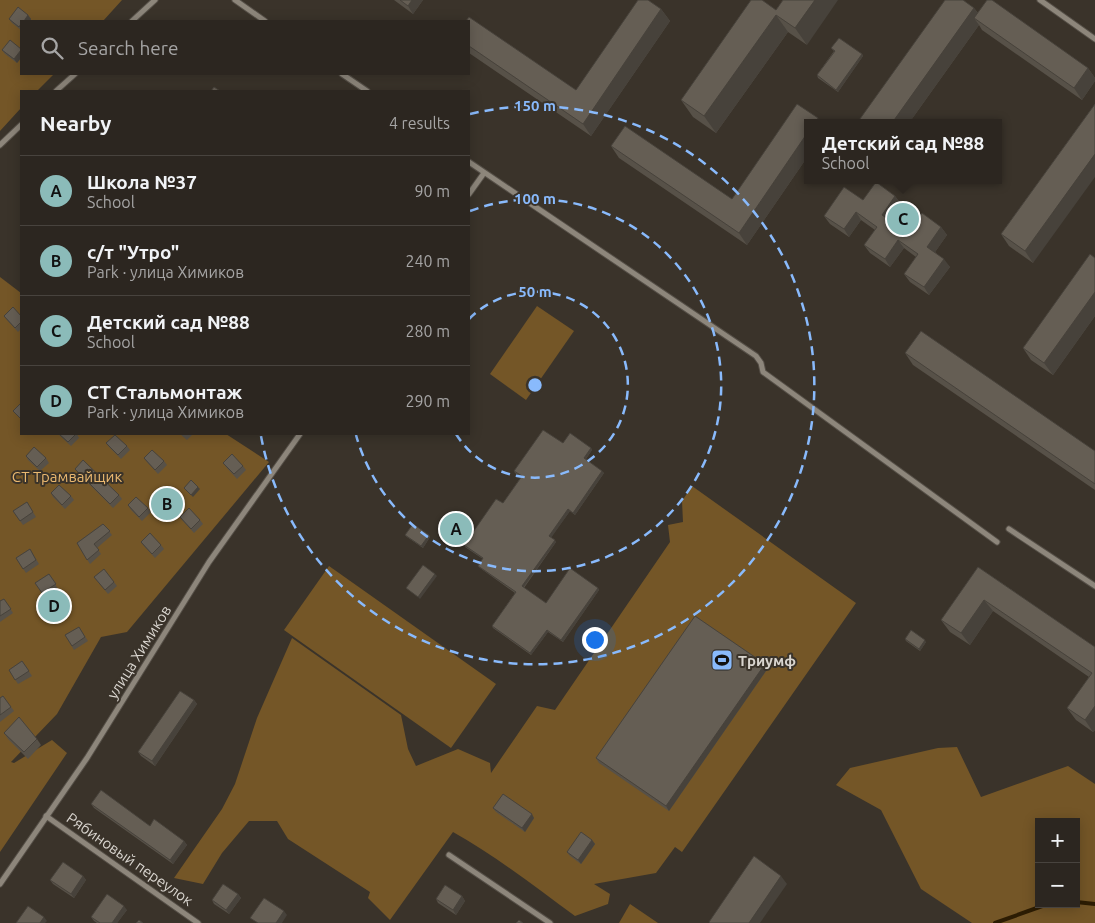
<!DOCTYPE html>
<html lang="en">
<head>
<meta charset="utf-8">
<style>
  body { margin:0; font-family:Ubuntu,sans-serif; background:#342e29; color:#f1f3f6 }
  .controls { position:absolute; right:15px; bottom:15px; display:grid; overflow:hidden; border-radius:0px; box-shadow:0 2px 12px #0003 }
  .controls button { width:45px; height:45px; display:grid; place-items:center; padding:0; border:0; border-bottom:1px solid #48433e; background:#2c2620; color:#f1f3f6; font:25px sans-serif }
  .you { position:absolute; left:594px; top:639px; width:18px; height:18px; margin:-12px; border:4px solid #fff; border-radius:50%; background:#1a73e8; box-shadow:0 0 0 8px #1a73e833 }
  .badge { display:grid; place-items:center; width:32px; height:32px; border-radius:50%; background:#8bbbb9; color:#111; font-size:16px; font-weight:700 }
  .pin { position:absolute; translate:-50% -50%; border:2px solid #fff; box-shadow:0 1px 5px #0006 }
  .popup { position:absolute; left:804px; top:119px; width:198px; height:65px; box-sizing:border-box; display:grid; place-content:center; border-radius:0px; background:#2c2620; filter:drop-shadow(0 1px 4px #0005); font-size:16px; white-space:nowrap; color:#a6a5a5 }
  .popup b { font-size:19px; color:#f1f3f6 }
  .popup::after { content:''; position:absolute; left:50%; top:100%; margin-left:-10px; border:10px solid transparent; border-top-color:#2c2620 }
  .list { margin:0; padding:0; list-style:none }
  h2 { display:flex; justify-content:space-between; align-items:center; height:65px; margin:0; padding:0 20px; font-size:21px }
  h2 small { font-size:16px; font-weight:400; color:#a6a5a5 }
  .list li { display:grid; grid-template-columns:32px 1fr auto; gap:15px; align-items:center; box-sizing:border-box; height:70px; padding:0 20px; border-top:1px solid #48433e }
  .list b { display:block; font-size:19px; white-space:nowrap }
  .list p { margin:0; font-size:16px; white-space:nowrap; color:#a6a5a5 }
  .list em { font-size:16px; font-style:normal; color:#a6a5a5 }
  .icon { flex:none; width:28px; height:28px; fill:none; stroke:currentColor; stroke-width:2; stroke-linecap:round; stroke-linejoin:round }
  .map { position:relative; flex:none; width:1095px; height:923px; overflow:hidden }
  .search { position:absolute; background:#2c2620; box-shadow:0 2px 12px #0003; left:20px; top:20px; width:450px; height:55px; display:flex; align-items:center; gap:12px; box-sizing:border-box; padding:0 18px; border-radius:0px; color:#a6a5a5; font-size:19px }
  .panel { position:absolute; background:#2c2620; box-shadow:0 2px 12px #0003; left:20px; top:90px; width:450px; height:345px; border-radius:0px }
  .map>svg:first-child { display:block }
</style>
</head>
<body>
<div class="map">
<svg width="1095" height="923" viewBox="0 0 1095 923">
  <rect width="100%" height="100%" fill="#3a332a"/>
  <g fill="#745627" fill-rule="evenodd">
    <path d="M 0,0 L 122,0 L 103,21 L 21,21 L 21,74 L 54,74 L 37,91 L 21,91 L 21,108 L 0,131 Z"/>
    <path d="M 0,277 L 21,293 L 21,434 L 226,434 L 269,462 L 127,632 L 101,637 L 57,714 L 11,762 L 14,763 L 52,740 L 67,753 L 0,852 Z"/>
    <path d="M 537,306 L 574,331 L 526,400 L 490,374 Z"/>
    <path d="M 692,486 L 856,603 L 682,852 L 675,847 L 656,873 L 594,884 L 610,894 L 608,904 L 575,916 C 535,887 496,856 453,832 L 390,920 L 368,898 L 370,892 L 288,839 L 277,821 L 249,821 L 222,853 L 203,884 L 174,878 L 222,809 L 235,784 L 257,718 L 292,638 L 401,715 L 408,749 L 416,766 L 458,749 L 490,763 L 491,773 L 537,706 L 555,710 L 670,542 L 668,525 L 683,522 L 682,501 Z"/>
    <path d="M 329,566 L 496,684 L 451,748 L 284,630 Z"/>
    <path d="M 957,747 L 981,797 L 1068,766 L 1095,784 L 1095,923 L 972,923 L 921,889 L 881,810 L 836,785 L 850,768 L 938,748 ZM 1039,822 L 1076,822 L 1076,904 L 1039,904 Z"/>
    <path d="M 630,904 L 658,923 L 619,923 Z"/>
  </g>
  <g fill="none" stroke-linecap="round" stroke-linejoin="round">
    <g stroke="#2c1c03" stroke-width="4">
      <path d="M 1076,902 L 1095,904"/>
      <path d="M 995,923 L 1048,904"/>
    </g>
    <g stroke="#554f47" stroke-width="7">
      <g id="minor">
        <path d="M 235,0 L 265,21"/>
        <path d="M 1040,0 L 1095,39"/>
        <path d="M 132,21 L 155,0"/>
        <path d="M 342,74 L 367,91"/>
        <path d="M 56,91 L 75,74"/>
        <path d="M 0,145 L 21,125"/>
        <path d="M 469,162 L 756,356 L 761,363 L 763,372 L 997,542"/>
        <path d="M 469,194 L 484,173"/>
        <path d="M 1009,529 L 1095,586"/>
        <path d="M 46,816 L 198,923"/>
        <path d="M 449,855 L 550,923"/>
        <path d="M 0,884 L 87,758 L 209,562 L 300,434"/>
      </g>
    </g>
    <use href="#minor" stroke="#8d867b" stroke-width="5"/>
  </g>
  <g fill="#575148">
    <path d="M 394,0 L 423,0 L 413,14 Z"/>
    <path d="M 783,0 L 807,45 L 788,32 L 716,133 L 693,117 L 681,100 L 776,10 Z"/>
    <path d="M 974,8 L 978,13 L 1088,68 L 1095,78 L 1095,81 L 1082,100 L 982,30 L 979,25 L 909,123 Z"/>
    <path d="M 661,9 L 670,21 L 591,136 L 469,53 L 469,21 L 576,90 Z"/>
    <path d="M 28,15 L 31,19 L 30,21 L 21,21 L 21,30 L 12,23 L 9,19 Z"/>
    <path d="M 831,48 L 862,54 L 863,56 L 838,92 L 818,78 L 817,75 L 834,51 Z"/>
    <path d="M 21,49 L 21,58 L 17,63 L 5,54 L 2,50 Z"/>
    <path d="M 1095,104 L 1033,263 L 1009,246 L 1001,234 Z"/>
    <path d="M 808,123 L 808,156 L 747,245 L 619,158 L 611,146 L 732,199 Z"/>
    <path d="M 895,196 L 901,204 L 890,220 L 908,233 L 941,227 L 947,235 L 935,252 L 950,267 L 929,295 L 910,282 L 904,274 L 916,257 L 904,248 L 890,267 L 870,253 L 864,245 L 875,230 L 861,220 L 849,237 L 830,224 L 824,216 L 863,200 Z"/>
    <path d="M 1095,258 L 1095,316 L 1053,375 L 1031,360 L 1023,348 Z"/>
    <path d="M 4,316 L 21,316 L 21,329 L 18,332 L 7,320 Z"/>
    <path d="M 905,353 L 1095,451 L 1095,490 L 913,365 Z"/>
    <path d="M 58,434 L 77,434 L 79,438 L 71,446 Z"/>
    <path d="M 180,434 L 193,434 L 187,440 Z"/>
    <path d="M 106,443 L 127,446 L 130,450 L 121,459 L 109,447 Z"/>
    <path d="M 563,443 L 591,448 L 592,450 L 586,459 L 604,473 L 575,515 L 570,511 L 551,537 L 556,542 L 524,588 L 546,603 L 598,588 L 599,590 L 563,642 L 548,632 L 531,655 L 493,628 L 492,626 L 515,593 L 480,568 L 478,566 L 483,559 L 465,547 L 464,545 L 503,503 L 521,477 L 515,473 L 514,471 Z"/>
    <path d="M 26,456 L 46,458 L 49,463 L 40,471 L 28,460 Z"/>
    <path d="M 144,458 L 164,461 L 167,465 L 158,474 L 147,462 Z"/>
    <path d="M 223,463 L 243,466 L 246,470 L 237,479 L 226,467 Z"/>
    <path d="M 75,469 L 119,495 L 122,499 L 113,508 L 78,473 Z"/>
    <path d="M 51,493 L 71,496 L 74,500 L 65,509 L 53,497 Z"/>
    <path d="M 27,502 L 36,517 L 23,525 L 13,511 Z"/>
    <path d="M 128,505 L 148,508 L 151,512 L 142,521 L 131,510 Z"/>
    <path d="M 180,517 L 200,520 L 203,524 L 194,533 L 183,521 Z"/>
    <path d="M 103,524 L 112,535 L 97,548 L 101,554 L 90,564 L 77,543 Z"/>
    <path d="M 405,535 L 429,535 L 430,537 L 423,548 L 407,537 Z"/>
    <path d="M 141,542 L 161,545 L 164,549 L 155,558 L 144,546 Z"/>
    <path d="M 30,549 L 39,564 L 26,573 L 16,558 Z"/>
    <path d="M 978,567 L 1095,647 L 1095,730 L 1093,732 L 1076,720 L 1067,708 L 1089,677 L 993,611 L 970,645 L 950,632 L 941,620 Z"/>
    <path d="M 49,574 L 58,589 L 45,597 L 35,583 Z"/>
    <path d="M 94,577 L 114,582 L 117,586 L 108,594 Z"/>
    <path d="M 4,599 L 13,613 L 0,622 L 0,601 Z"/>
    <path d="M 79,627 L 88,641 L 74,650 L 65,635 Z"/>
    <path d="M 905,639 L 926,642 L 920,651 L 906,641 Z"/>
    <path d="M 22,661 L 32,676 L 18,684 L 9,670 Z"/>
    <path d="M 765,664 L 768,668 L 669,811 L 599,763 L 596,758 Z"/>
    <path d="M 3,696 L 14,711 L 0,722 L 0,698 Z"/>
    <path d="M 194,700 L 197,704 L 155,766 L 141,756 L 138,752 Z"/>
    <path d="M 4,733 L 37,739 L 41,745 L 28,759 L 8,739 Z"/>
    <path d="M 91,804 L 150,826 L 184,841 L 187,845 L 173,864 L 94,808 Z"/>
    <path d="M 493,808 L 534,818 L 525,832 L 496,812 Z"/>
    <path d="M 592,840 L 595,844 L 581,864 L 570,856 L 567,852 Z"/>
    <path d="M 83,876 L 86,880 L 74,898 L 53,884 L 50,880 Z"/>
    <path d="M 238,894 L 241,898 L 229,914 L 214,904 L 212,900 Z"/>
    <path d="M 462,896 L 465,901 L 456,915 L 438,903 L 436,899 Z"/>
    <path d="M 127,910 L 117,923 L 97,923 L 94,921 L 91,917 Z"/>
  </g>
  <g fill="#47423b">
    <path d="M 412,0 L 423,0 L 413,14 L 408,6 Z"/>
    <path d="M 815,0 L 838,0 L 807,45 L 795,28 Z"/>
    <path d="M 974,8 L 983,20 L 974,18 L 979,25 L 909,123 L 892,123 Z"/>
    <path d="M 661,9 L 670,21 L 591,136 L 583,124 Z"/>
    <path d="M 28,15 L 31,19 L 30,21 L 24,21 Z"/>
    <path d="M 776,15 L 788,32 L 716,133 L 704,116 Z"/>
    <path d="M 21,50 L 21,58 L 17,63 L 14,59 Z"/>
    <path d="M 862,54 L 863,56 L 838,92 L 836,90 Z"/>
    <path d="M 1088,68 L 1095,78 L 1095,81 L 1082,100 L 1074,88 Z"/>
    <path d="M 818,118 L 821,123 L 814,123 Z"/>
    <path d="M 808,132 L 808,156 L 747,245 L 739,233 Z"/>
    <path d="M 1095,154 L 1095,177 L 1033,263 L 1025,251 Z"/>
    <path d="M 895,196 L 901,204 L 888,223 L 882,215 Z"/>
    <path d="M 856,212 L 861,220 L 849,237 L 844,229 Z"/>
    <path d="M 941,227 L 947,235 L 933,255 L 927,247 Z"/>
    <path d="M 898,240 L 904,248 L 890,267 L 885,259 Z"/>
    <path d="M 944,259 L 950,267 L 929,295 L 924,287 Z"/>
    <path d="M 1095,292 L 1095,316 L 1053,375 L 1044,363 Z"/>
    <path d="M 591,448 L 592,450 L 585,460 L 584,458 Z"/>
    <path d="M 602,471 L 604,473 L 575,515 L 573,513 Z"/>
    <path d="M 198,487 L 200,489 L 193,497 L 191,495 Z"/>
    <path d="M 568,509 L 570,511 L 551,538 L 549,536 Z"/>
    <path d="M 429,535 L 430,537 L 423,548 L 421,546 Z"/>
    <path d="M 555,540 L 556,542 L 523,588 L 522,586 Z"/>
    <path d="M 435,574 L 437,576 L 420,599 L 418,597 Z"/>
    <path d="M 598,588 L 599,590 L 563,642 L 561,640 Z"/>
    <path d="M 984,600 L 993,611 L 970,645 L 961,633 Z"/>
    <path d="M 547,630 L 548,632 L 531,655 L 530,653 Z"/>
    <path d="M 925,640 L 926,642 L 920,651 L 919,649 Z"/>
    <path d="M 765,664 L 768,668 L 669,811 L 666,806 Z"/>
    <path d="M 194,700 L 197,704 L 155,766 L 152,761 Z"/>
    <path d="M 1095,706 L 1095,730 L 1093,732 L 1085,720 Z"/>
    <path d="M 532,814 L 534,818 L 525,832 L 522,828 Z"/>
    <path d="M 592,840 L 595,844 L 581,864 L 578,860 Z"/>
    <path d="M 184,841 L 187,845 L 173,864 L 170,860 Z"/>
    <path d="M 83,876 L 86,880 L 74,898 L 71,894 Z"/>
    <path d="M 781,876 L 787,884 L 760,923 L 749,923 Z"/>
    <path d="M 238,894 L 241,898 L 229,914 L 226,910 Z"/>
    <path d="M 462,896 L 465,901 L 456,915 L 453,910 Z"/>
    <path d="M 124,906 L 127,910 L 117,923 L 112,923 Z"/>
    <path d="M 284,911 L 287,915 L 282,923 L 276,923 Z"/>
    <path d="M 44,917 L 47,921 L 45,923 L 40,923 Z"/>
  </g>
  <g fill="#655e54" stroke="#47423b">
    <path d="M 400,0 L 412,0 L 408,6 Z"/>
    <path d="M 638,0 L 648,0 L 661,9 L 583,124 L 469,46 L 469,21 L 466,21 L 469,17 L 576,90 Z"/>
    <path d="M 751,0 L 762,0 L 776,10 L 783,0 L 815,0 L 795,28 L 776,15 L 704,116 L 681,100 Z"/>
    <path d="M 945,0 L 963,0 L 974,8 L 892,123 L 857,123 Z"/>
    <path d="M 987,0 L 992,0 L 1088,68 L 1074,88 L 974,18 Z"/>
    <path d="M 18,7 L 28,15 L 24,21 L 21,21 L 21,24 L 19,27 L 9,19 Z"/>
    <path d="M 839,38 L 862,54 L 836,90 L 817,75 L 835,51 L 831,48 Z"/>
    <path d="M 10,40 L 21,49 L 21,50 L 14,59 L 2,50 Z"/>
    <path d="M 214,87 L 220,91 L 211,91 Z"/>
    <path d="M 797,104 L 818,118 L 814,123 L 808,123 L 808,132 L 739,233 L 611,146 L 625,126 L 732,199 Z"/>
    <path d="M 1095,104 L 1095,154 L 1025,251 L 1001,234 Z"/>
    <path d="M 876,182 L 895,196 L 882,215 L 908,233 L 922,213 L 941,227 L 927,247 L 944,259 L 924,287 L 904,274 L 918,254 L 898,240 L 885,259 L 864,245 L 877,227 L 856,212 L 844,229 L 824,216 L 844,187 L 863,200 Z"/>
    <path d="M 1090,254 L 1095,258 L 1095,292 L 1044,363 L 1023,348 Z"/>
    <path d="M 13,307 L 21,316 L 21,322 L 15,328 L 4,316 Z"/>
    <path d="M 921,331 L 1095,451 L 1095,484 L 905,353 Z"/>
    <path d="M 21,403 L 21,419 L 13,411 Z"/>
    <path d="M 543,430 L 563,443 L 570,433 L 591,448 L 584,458 L 602,471 L 573,513 L 568,509 L 549,536 L 555,540 L 522,586 L 546,603 L 570,568 L 598,588 L 561,640 L 547,630 L 530,653 L 492,626 L 516,592 L 478,566 L 483,558 L 464,545 L 496,499 L 503,503 L 522,476 L 514,471 Z"/>
    <path d="M 59,434 L 76,434 L 68,442 Z"/>
    <path d="M 115,435 L 127,446 L 118,455 L 106,443 Z"/>
    <path d="M 34,447 L 46,458 L 37,467 L 26,456 Z"/>
    <path d="M 152,450 L 164,461 L 155,470 L 144,458 Z"/>
    <path d="M 232,454 L 243,466 L 234,474 L 223,463 Z"/>
    <path d="M 83,460 L 119,495 L 110,504 L 75,469 Z"/>
    <path d="M 191,480 L 198,487 L 191,495 L 184,488 Z"/>
    <path d="M 59,485 L 71,496 L 62,505 L 51,493 Z"/>
    <path d="M 136,497 L 148,508 L 139,517 L 128,505 Z"/>
    <path d="M 27,502 L 33,512 L 20,521 L 13,511 Z"/>
    <path d="M 189,508 L 200,520 L 191,529 L 180,517 Z"/>
    <path d="M 103,524 L 110,531 L 94,544 L 99,550 L 87,560 L 77,543 Z"/>
    <path d="M 413,524 L 429,535 L 421,546 L 405,535 Z"/>
    <path d="M 150,533 L 161,545 L 152,554 L 141,542 Z"/>
    <path d="M 30,549 L 36,560 L 23,569 L 16,558 Z"/>
    <path d="M 423,565 L 435,574 L 418,597 L 406,588 Z"/>
    <path d="M 978,567 L 1095,647 L 1095,706 L 1085,720 L 1067,708 L 1092,673 L 984,600 L 961,633 L 941,620 Z"/>
    <path d="M 104,569 L 114,582 L 105,590 L 94,577 Z"/>
    <path d="M 49,574 L 56,584 L 42,593 L 35,583 Z"/>
    <path d="M 4,599 L 11,609 L 0,616 L 0,601 Z"/>
    <path d="M 695,616 L 765,664 L 666,806 L 596,758 Z"/>
    <path d="M 79,627 L 85,637 L 72,646 L 65,635 Z"/>
    <path d="M 911,630 L 925,640 L 919,649 L 905,639 Z"/>
    <path d="M 22,661 L 29,671 L 15,680 L 9,670 Z"/>
    <path d="M 180,691 L 194,700 L 152,761 L 138,752 Z"/>
    <path d="M 3,696 L 11,707 L 0,715 L 0,698 Z"/>
    <path d="M 19,717 L 37,739 L 24,752 L 4,733 Z"/>
    <path d="M 101,790 L 150,826 L 154,819 L 184,841 L 170,860 L 91,804 Z"/>
    <path d="M 503,794 L 532,814 L 522,828 L 493,808 Z"/>
    <path d="M 581,832 L 592,840 L 578,860 L 567,852 Z"/>
    <path d="M 754,856 L 781,876 L 749,923 L 710,923 L 709,922 Z"/>
    <path d="M 63,862 L 83,876 L 71,894 L 50,880 Z"/>
    <path d="M 223,884 L 238,894 L 226,910 L 212,900 Z"/>
    <path d="M 445,885 L 462,896 L 453,910 L 436,899 Z"/>
    <path d="M 107,894 L 124,906 L 112,923 L 100,923 L 91,917 Z"/>
    <path d="M 264,898 L 284,911 L 276,923 L 258,923 L 250,918 Z"/>
    <path d="M 28,906 L 44,917 L 40,923 L 16,923 Z"/>
    <path d="M 139,920 L 143,923 L 136,923 Z"/>
    <path d="M 519,920 L 523,923 L 516,923 Z"/>
  </g>
  <g fill="none" stroke="#89bafc" stroke-width="2.5" stroke-dasharray="9 6">
    <path d="M469 319A93 93 0 1 1 456 434"/>
    <path d="M470 211A186 186 0 1 1 356 435"/>
    <path d="M470 114A279 279 0 1 1 261 436"/>
  </g>
  <defs>
    <g id="stadium-square" transform="scale(1.125)"><rect x="-9" y="-9" width="18" height="18" rx="4" fill="#89bafc" stroke="#3a332a"/><path d="M0-5a6.5 5 0 1 0 0 10a6.5 5 0 1 0 0-10ZM-3.5-1.8h7v3.6h-7Z" fill="#111"/></g>
  </defs>
  <g fill-rule="evenodd">
    <use href="#stadium-square" x="722" y="660"/>
  </g>
  <g text-anchor="middle" dominant-baseline="central" stroke-width="4" stroke-linejoin="round" paint-order="stroke">
    <g font-size="15" fill="#ebb970" stroke="#3a332a">
      <text x="67" y="476">СТ Трамвайщик</text>
    </g>
    <g font-size="15" fill="#d9d5cf" stroke="#3a332a">
      <text transform="translate(139 652) rotate(-58)">улица Химиков</text>
      <text transform="translate(130 859) rotate(35)">Рябиновый переулок</text>
    </g>
    <g font-size="15" font-weight="bold" fill="#d9d5cf" stroke="#3a332a" text-anchor="start">
      <text x="738" y="660">Триумф</text>
    </g>
  </g>
  <circle cx="535" cy="385" r="8" fill="#89bafc" stroke="#3a332a" stroke-width="2.5"/>
  <g font-size="15" text-anchor="middle" font-weight="bold" fill="#89bafc" stroke="#3a332a" stroke-width="4" stroke-linejoin="round" paint-order="stroke">
    <text x="535" y="111">150 m</text>
    <text x="535" y="204">100 m</text>
    <text x="535" y="297">50 m</text>
  </g>
</svg>
<div class="controls">
<button>+</button>
<button>−</button>
</div>
<div class="you"></div>
<div class="pin badge" style="left:456px;top:529px">A</div>
<div class="pin badge" style="left:167px;top:504px">B</div>
<div class="pin badge" style="left:903px;top:219px">C</div>
<div class="popup"><b>Детский сад №88</b>School</div>
<div class="pin badge" style="left:54px;top:606px">D</div>
<div class="search"><svg class="icon" aria-label="search" viewBox="0 0 24 24"><circle cx="10" cy="10" r="6"/><path d="M15 15l6 6"/></svg>Search here</div>
<section class="panel">
<h2>Nearby<small>4 results</small></h2>
<ul class="list">
<li><span class="badge">A</span><div><b>Школа №37</b><p>School</p></div><em>90 m</em></li>
<li><span class="badge">B</span><div><b>с/т &quot;Утро&quot;</b><p>Park · улица Химиков</p></div><em>240 m</em></li>
<li><span class="badge">C</span><div><b>Детский сад №88</b><p>School</p></div><em>280 m</em></li>
<li><span class="badge">D</span><div><b>СТ Стальмонтаж</b><p>Park · улица Химиков</p></div><em>290 m</em></li>
</ul>
</section>
</div>
</body>
</html>
